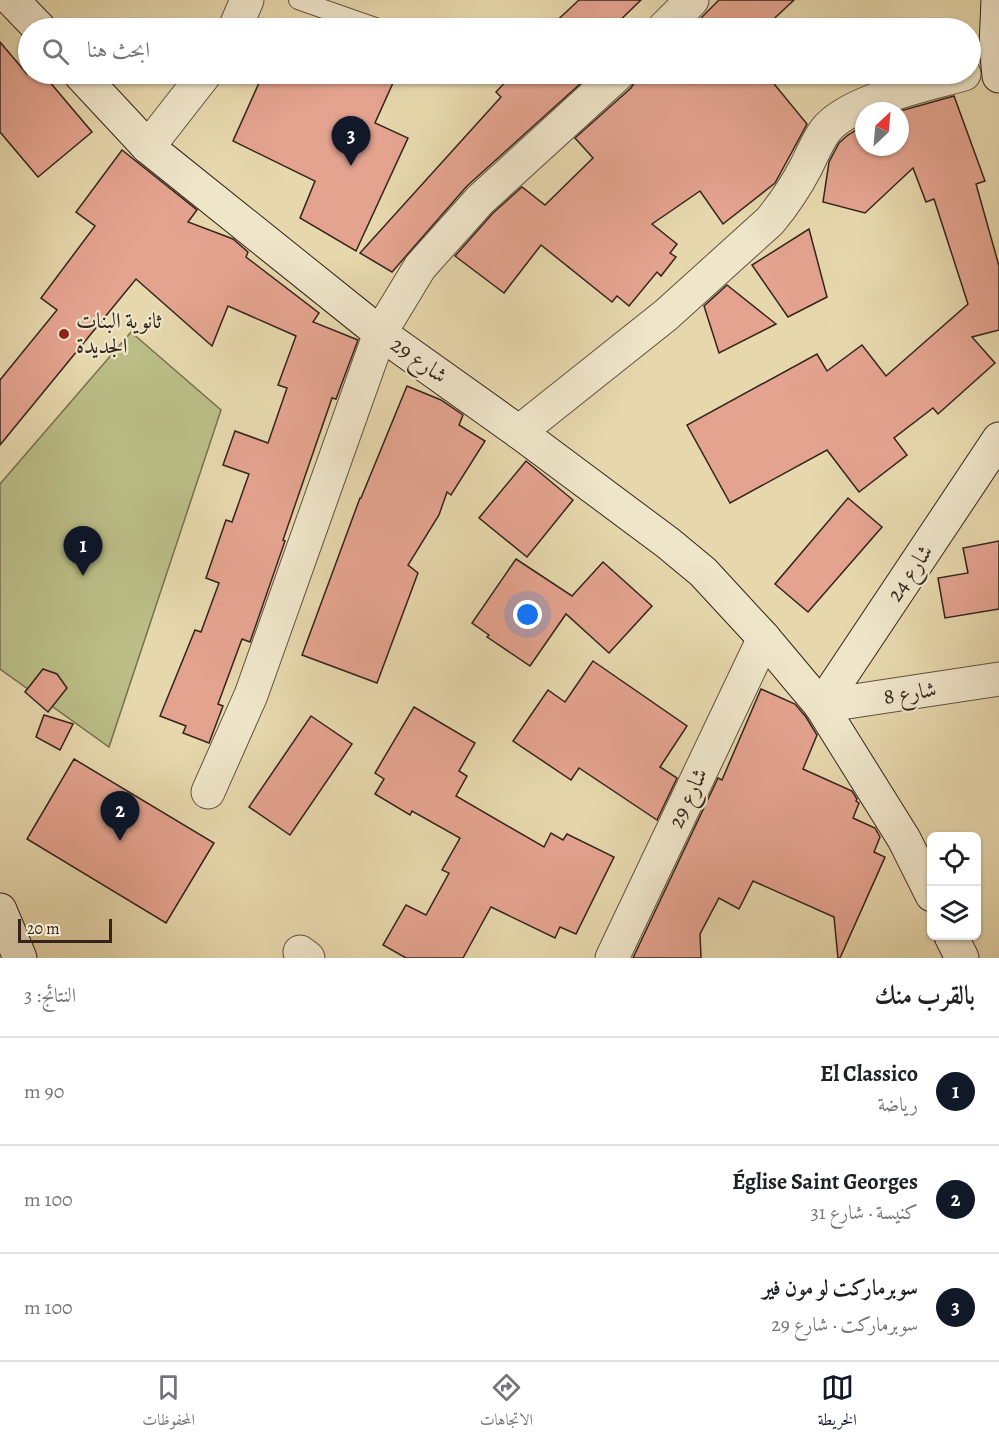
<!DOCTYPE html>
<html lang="ar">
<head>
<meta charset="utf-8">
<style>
  body { margin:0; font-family:Alegreya,Amiri,serif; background:#f6f6f6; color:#202124; direction:rtl }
  .controls { position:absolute; right:18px; bottom:18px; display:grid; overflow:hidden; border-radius:9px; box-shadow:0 2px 4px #0004 }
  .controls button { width:54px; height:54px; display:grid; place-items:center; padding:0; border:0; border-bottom:2px solid #e0e0e0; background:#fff; color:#202124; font:30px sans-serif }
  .compass { position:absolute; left:855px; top:102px; width:54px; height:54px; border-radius:50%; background:#fff; box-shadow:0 2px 4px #0004; rotate:26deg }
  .scale { position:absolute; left:18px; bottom:15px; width:94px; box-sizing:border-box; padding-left:6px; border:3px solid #33241c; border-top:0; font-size:16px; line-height:21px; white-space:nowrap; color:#33241c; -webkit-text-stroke:4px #efe5c9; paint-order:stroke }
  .you { position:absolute; left:528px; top:615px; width:21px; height:21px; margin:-15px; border:4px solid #fff; border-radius:50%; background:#1a73e8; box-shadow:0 0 0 9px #1a73e833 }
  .badge { display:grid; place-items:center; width:39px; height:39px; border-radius:50%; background:#111827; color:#fff; font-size:20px; font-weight:700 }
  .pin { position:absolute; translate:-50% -50px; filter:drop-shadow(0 2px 3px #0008) }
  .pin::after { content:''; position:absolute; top:32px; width:21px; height:18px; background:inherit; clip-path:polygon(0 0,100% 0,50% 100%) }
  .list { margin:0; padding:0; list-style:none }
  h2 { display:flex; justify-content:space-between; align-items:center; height:78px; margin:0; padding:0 24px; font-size:26px }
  h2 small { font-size:20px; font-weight:400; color:#757577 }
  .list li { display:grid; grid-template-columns:39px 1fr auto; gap:18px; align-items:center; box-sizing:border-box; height:108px; padding:0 24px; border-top:2px solid #e0e0e0 }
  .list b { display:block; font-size:22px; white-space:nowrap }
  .list p { margin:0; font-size:20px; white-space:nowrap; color:#757577 }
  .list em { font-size:20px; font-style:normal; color:#757577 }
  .icon { flex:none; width:33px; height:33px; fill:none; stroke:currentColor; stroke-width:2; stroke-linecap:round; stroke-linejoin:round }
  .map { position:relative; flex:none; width:999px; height:958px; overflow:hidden; direction:ltr }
  .search { position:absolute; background:#fff; box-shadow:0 2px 4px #0004; left:18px; right:18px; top:18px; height:66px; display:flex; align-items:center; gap:15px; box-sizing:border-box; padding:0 21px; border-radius:33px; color:#757577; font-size:22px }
  .sheet { height:402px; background:#fff }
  nav { display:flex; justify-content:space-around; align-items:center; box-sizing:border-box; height:84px; border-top:2px solid #e0e0e0; background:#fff; font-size:16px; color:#757577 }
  nav a { display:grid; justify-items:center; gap:3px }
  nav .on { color:#111827 }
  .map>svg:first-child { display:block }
</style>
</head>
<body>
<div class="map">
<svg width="999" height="958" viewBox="0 0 999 958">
  <rect width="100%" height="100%" fill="#e6d7ac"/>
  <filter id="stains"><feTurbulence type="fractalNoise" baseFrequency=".00333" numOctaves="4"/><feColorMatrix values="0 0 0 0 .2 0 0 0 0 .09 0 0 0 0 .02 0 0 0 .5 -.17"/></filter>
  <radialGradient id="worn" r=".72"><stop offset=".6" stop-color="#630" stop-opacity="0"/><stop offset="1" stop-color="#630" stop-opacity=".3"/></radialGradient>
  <path fill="#babd86" stroke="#767051" stroke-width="1.5" d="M 131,332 L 221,410 L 109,747 L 0,669 L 0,484 Z"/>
  <g fill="#e4a38f" stroke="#33241c" stroke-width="1.5">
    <path d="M 579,0 L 641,0 L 612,28 L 549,28 Z"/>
    <path d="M 719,0 L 794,0 L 764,28 L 711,28 L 701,18 Z"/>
    <path d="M 0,42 L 27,74 L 43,74 L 92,132 L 38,177 L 0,132 Z"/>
    <path d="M 263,74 L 397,74 L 375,123 L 408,138 L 356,251 L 300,218 L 315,181 L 233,141 Z"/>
    <path d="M 508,74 L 591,74 L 467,186 L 392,272 L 360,253 L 501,97 L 496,92 L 511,76 Z"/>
    <path d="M 636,74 L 766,74 L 807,124 L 775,183 L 723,224 L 700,191 L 652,224 L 677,244 L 670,253 L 676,257 L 661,276 L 657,272 L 629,306 L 617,296 L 612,302 L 541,245 L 504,293 L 455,256 L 493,213 L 522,187 L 545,205 L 593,158 L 575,138 L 631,88 L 636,80 Z"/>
    <path d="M 954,96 L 985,181 L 976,184 L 999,266 L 999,330 L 972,337 L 995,363 L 938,414 L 933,408 L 894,438 L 907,455 L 859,492 L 827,450 L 730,503 L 687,425 L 817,354 L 827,371 L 862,345 L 886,376 L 968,304 L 934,199 L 926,202 L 913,168 L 865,213 L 823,202 L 829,162 L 839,143 L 848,135 L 864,125 L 864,147 L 900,147 L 900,111 Z"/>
    <path d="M 122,150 L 197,210 L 188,222 L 233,239 L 248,252 L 246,257 L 319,313 L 313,322 L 358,340 L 336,399 L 332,398 L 283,540 L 285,541 L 250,642 L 242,639 L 218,704 L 223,706 L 209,743 L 183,733 L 186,726 L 160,716 L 195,630 L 201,632 L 219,583 L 206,578 L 226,520 L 232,522 L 249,474 L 223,465 L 235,431 L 268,443 L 287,388 L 278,385 L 296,336 L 228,306 L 212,346 L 136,279 L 0,445 L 0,380 L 57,310 L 41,298 L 95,226 L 76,212 Z"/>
    <path d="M 809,229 L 827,297 L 788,317 L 752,265 Z"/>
    <path d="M 727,285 L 776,324 L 719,353 L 704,306 Z"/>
    <path d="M 407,386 L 441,400 L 463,415 L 459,425 L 485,441 L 451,495 L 447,492 L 439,515 L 408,565 L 418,573 L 377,683 L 302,655 L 360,498 L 361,498 Z"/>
    <path d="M 526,461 L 573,500 L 527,557 L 479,518 Z"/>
    <path d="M 848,498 L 882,527 L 808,612 L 775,584 Z"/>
    <path d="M 999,541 L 999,609 L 945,618 L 938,578 L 968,573 L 963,548 Z"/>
    <path d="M 516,559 L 572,596 L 603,562 L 652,606 L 609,653 L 566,614 L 530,666 L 487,637 L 489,635 L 472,623 Z"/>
    <path d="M 593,661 L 687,726 L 660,767 L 677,778 L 657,820 L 579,768 L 571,780 L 513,741 L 548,690 L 565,702 Z"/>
    <path d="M 43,669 L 57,674 L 67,688 L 48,712 L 25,692 Z"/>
    <path d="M 761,689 L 795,704 L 806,717 L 817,735 L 803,769 L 852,791 L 857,799 L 856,801 L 859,803 L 853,818 L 875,828 L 880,837 L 874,852 L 885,857 L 840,958 L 838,958 L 834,917 L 753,881 L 739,909 L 719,898 L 700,934 L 701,958 L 633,958 L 718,778 L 722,780 Z"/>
    <path d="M 414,707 L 475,743 L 459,771 L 467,776 L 456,796 L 544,847 L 551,833 L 563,840 L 567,834 L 614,857 L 576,934 L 560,927 L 555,938 L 491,907 L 463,958 L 406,958 L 383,945 L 406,905 L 426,915 L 449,873 L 442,870 L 460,838 L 412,811 L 410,815 L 375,794 L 384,779 L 375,773 Z"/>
    <path d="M 44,715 L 73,724 L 60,750 L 36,737 Z"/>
    <path d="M 311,716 L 352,744 L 290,835 L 249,807 Z"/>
    <path d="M 74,759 L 214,843 L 166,923 L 27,839 Z"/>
  </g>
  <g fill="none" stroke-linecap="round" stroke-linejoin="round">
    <g stroke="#605140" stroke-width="20">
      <path id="lane" d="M 298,0 L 378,28"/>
    </g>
    <g stroke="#605140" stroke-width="35">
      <g id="street">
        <path d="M 235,28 L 247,0"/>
        <path d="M 664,28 L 692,0"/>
        <path d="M 148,147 L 205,74"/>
        <path d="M 519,432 L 666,315 L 770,221 C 784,204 796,186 806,167 C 812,155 817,142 825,131 C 847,101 928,84 964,74"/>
        <path d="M 821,706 L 999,679"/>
        <path d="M 208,792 L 251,695 L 380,333 L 420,267 L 480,200 L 618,74"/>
        <path d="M 300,952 L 308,958"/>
        <path d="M 612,958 L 764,638"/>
      </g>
    </g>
    <g stroke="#33241c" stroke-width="35">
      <g id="secondary">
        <path d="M 12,0 L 39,28"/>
        <path d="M 998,0 L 996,45 L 999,76"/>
        <path d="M 80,74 L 148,147 L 380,333 L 519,432 L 668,543 L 703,572 L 764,638 L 821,706 L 904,839 L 932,895"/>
        <path d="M 821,706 L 999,439"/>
        <path d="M 0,910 L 20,958"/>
        <path d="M 951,936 L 962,958"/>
      </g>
    </g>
    <use href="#lane" stroke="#efe5c9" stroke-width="18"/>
    <use href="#street" stroke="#efe5c9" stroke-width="33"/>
    <use href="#secondary" stroke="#efe5c9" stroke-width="33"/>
  </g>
  <circle fill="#8f2418" stroke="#efe5c9" stroke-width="2" cx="64" cy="334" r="6"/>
  <g text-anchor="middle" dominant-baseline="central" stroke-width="4.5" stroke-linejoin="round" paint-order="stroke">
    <g font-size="22" fill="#33241c" stroke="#efe5c9" text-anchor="start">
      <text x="76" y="321">ثانوية البنات<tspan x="76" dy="25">الجديدة</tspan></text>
    </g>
    <g font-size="22" fill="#33241c" stroke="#efe5c9">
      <text transform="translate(419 360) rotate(35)">شارع 29</text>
      <text transform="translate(910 573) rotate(-56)">شارع 24</text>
      <text transform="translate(910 693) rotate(-9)">شارع 8</text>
      <text transform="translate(688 798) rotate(-65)">شارع 29</text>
    </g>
  </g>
  <rect width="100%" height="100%" filter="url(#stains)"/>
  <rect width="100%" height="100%" fill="url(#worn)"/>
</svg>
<div class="controls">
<button><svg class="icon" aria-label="locate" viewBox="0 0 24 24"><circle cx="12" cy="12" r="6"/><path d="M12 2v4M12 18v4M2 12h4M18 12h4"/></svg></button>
<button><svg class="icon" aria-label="layers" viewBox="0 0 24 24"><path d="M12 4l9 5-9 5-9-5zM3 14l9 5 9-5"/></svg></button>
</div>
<svg class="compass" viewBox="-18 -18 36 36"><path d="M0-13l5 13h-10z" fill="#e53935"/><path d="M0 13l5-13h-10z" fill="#757577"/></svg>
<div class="scale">20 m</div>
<div class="you"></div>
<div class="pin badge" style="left:83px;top:576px">1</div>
<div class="pin badge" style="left:120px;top:841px">2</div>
<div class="pin badge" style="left:351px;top:166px">3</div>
<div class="search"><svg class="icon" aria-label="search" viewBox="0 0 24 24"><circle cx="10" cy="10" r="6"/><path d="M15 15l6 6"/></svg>ابحث هنا</div>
</div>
<section class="sheet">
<h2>بالقرب منك<small>النتائج: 3</small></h2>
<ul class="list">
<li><span class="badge">1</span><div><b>El Classico</b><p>رياضة</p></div><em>90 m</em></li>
<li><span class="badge">2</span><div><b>Église Saint Georges</b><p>كنيسة · شارع 31</p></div><em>100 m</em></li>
<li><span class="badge">3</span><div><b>سوبرماركت لو مون فير</b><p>سوبرماركت · شارع 29</p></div><em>100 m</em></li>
</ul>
</section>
<nav>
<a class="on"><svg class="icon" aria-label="map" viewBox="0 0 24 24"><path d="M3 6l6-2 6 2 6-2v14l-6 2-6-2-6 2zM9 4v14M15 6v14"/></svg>الخريطة</a>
<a><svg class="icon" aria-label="directions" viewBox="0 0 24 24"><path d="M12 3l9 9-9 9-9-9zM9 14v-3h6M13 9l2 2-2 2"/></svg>الاتجاهات</a>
<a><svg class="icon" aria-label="saved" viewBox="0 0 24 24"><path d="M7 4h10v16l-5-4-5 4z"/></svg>المحفوظات</a>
</nav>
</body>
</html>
